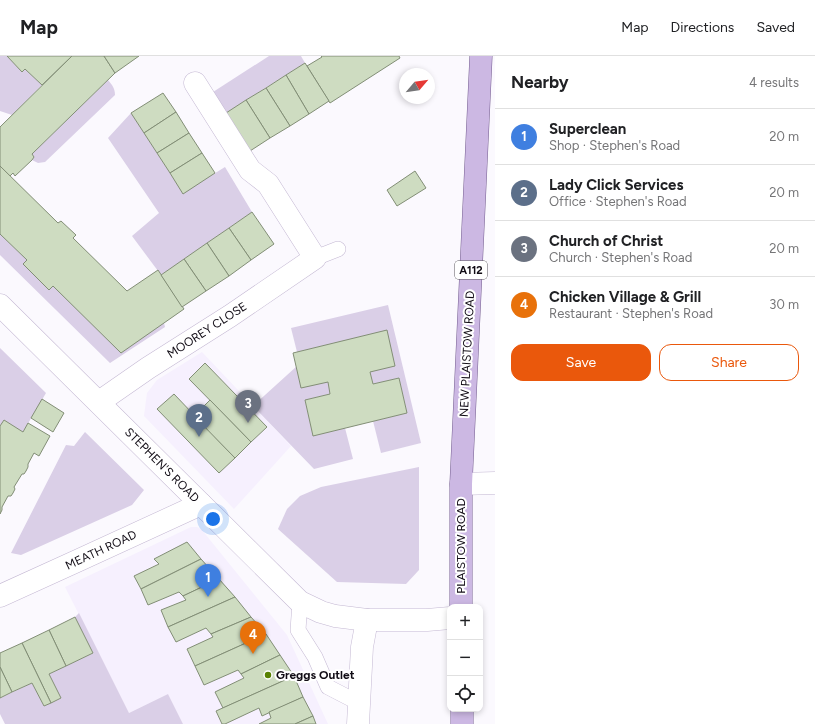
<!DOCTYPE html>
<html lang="en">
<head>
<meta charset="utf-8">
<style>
  body { margin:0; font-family:Figtree,sans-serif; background:#f2f2f2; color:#202124 }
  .controls { position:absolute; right:12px; bottom:12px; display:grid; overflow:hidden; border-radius:8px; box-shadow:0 2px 6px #0003 }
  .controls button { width:36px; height:36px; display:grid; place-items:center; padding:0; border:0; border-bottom:1px solid #e0e0e0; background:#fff; color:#202124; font:20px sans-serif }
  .compass { position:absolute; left:399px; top:12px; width:36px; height:36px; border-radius:50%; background:#fff; box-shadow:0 2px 6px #0003; rotate:61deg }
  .you { position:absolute; left:213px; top:463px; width:14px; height:14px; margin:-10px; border:3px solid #fff; border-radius:50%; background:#1a73e8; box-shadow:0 0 0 6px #1a73e833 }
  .badge { display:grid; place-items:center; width:26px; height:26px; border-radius:50%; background:#ea580c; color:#fff; font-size:13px; font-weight:700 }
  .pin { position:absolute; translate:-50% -33px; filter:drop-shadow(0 1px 2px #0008) }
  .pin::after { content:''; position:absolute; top:21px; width:14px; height:12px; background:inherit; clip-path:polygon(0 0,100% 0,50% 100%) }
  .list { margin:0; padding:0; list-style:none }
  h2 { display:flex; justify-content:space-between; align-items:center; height:52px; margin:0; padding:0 16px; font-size:17px }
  h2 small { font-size:13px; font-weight:400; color:#757577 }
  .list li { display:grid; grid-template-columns:26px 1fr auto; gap:12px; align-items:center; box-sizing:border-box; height:56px; padding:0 16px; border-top:1px solid #e0e0e0 }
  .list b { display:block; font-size:15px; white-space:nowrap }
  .list p { margin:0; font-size:13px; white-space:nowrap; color:#757577 }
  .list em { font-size:13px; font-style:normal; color:#757577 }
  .actions { display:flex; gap:8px; padding:12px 16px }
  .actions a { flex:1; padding:9px 0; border:1px solid #ea580c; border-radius:12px; text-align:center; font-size:14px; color:#ea580c }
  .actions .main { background:#ea580c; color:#fff }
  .icon { flex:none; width:22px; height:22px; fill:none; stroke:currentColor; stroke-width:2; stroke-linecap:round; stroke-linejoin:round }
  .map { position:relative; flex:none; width:495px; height:668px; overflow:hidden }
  header { display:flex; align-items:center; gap:24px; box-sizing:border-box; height:56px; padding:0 20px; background:#fff; border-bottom:1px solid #e0e0e0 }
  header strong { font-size:19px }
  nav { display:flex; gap:22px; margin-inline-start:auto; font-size:14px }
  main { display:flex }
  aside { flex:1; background:#fff }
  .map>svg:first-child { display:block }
</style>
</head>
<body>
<header>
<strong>Map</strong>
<nav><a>Map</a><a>Directions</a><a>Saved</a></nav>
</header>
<main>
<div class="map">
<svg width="495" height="668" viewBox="0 0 495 668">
  <rect width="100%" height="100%" fill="#fbf9fe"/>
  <g fill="#f6f0fe">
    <path d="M 202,296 L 291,390 L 234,453 L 144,360 L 147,337 L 157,324 Z"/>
    <path d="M 191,471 L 197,471 L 202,474 L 287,579 L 328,668 L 183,668 L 168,638 L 129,657 L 65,531 Z"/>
  </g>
  <g fill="#dacfe7">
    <path d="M 0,0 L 7,0 L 22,16 L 25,13 L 42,29 L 12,59 L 0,55 Z"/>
    <path d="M 269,0 L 301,0 L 305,7 L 226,57 L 213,36 Z"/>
    <path d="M 108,24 C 112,29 115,32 115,39 L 45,106 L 38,107 L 32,104 L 34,101 L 32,98 Z"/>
    <path d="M 131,57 L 183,137 L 225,111 L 252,156 L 161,219 L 132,180 L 159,157 L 108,82 Z"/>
    <path d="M 0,178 L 27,204 L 23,208 L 49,234 L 53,230 L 164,267 L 165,271 L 110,307 L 0,199 Z"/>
    <path d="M 388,249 L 421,387 L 381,397 L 373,365 L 407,357 L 399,322 L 373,328 L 370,316 L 387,275 L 297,296 L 291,272 Z"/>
    <path d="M 0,292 L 46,337 L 23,376 L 4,364 L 0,370 Z"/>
    <path d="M 297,310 L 328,326 L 330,338 L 305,344 L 313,379 L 345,372 L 353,403 L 314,413 L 253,350 Z"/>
    <path d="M 85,376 L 144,434 L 132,449 L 21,499 L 11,497 L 66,389 L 74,390 Z"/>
    <path d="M 419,411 L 419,514 L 406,528 L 337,526 L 278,473 L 287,453 L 300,440 L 321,431 Z"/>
    <path d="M 79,557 L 129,657 L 168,638 L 183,668 L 5,668 L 0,658 L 0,642 L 32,627 L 44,650 L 61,642 L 49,618 L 93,597 L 75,561 Z"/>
  </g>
  <g fill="#cedcc1" stroke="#828e76">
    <path d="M 7,0 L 72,0 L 42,29 L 25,13 L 22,16 Z"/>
    <path d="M 72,0 L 104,0 L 115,17 L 32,98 L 34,101 L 32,104 L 15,120 L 13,117 L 10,120 L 0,110 L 0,71 Z"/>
    <path d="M 104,0 L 139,0 L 115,17 Z"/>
    <path d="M 321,0 L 399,0 L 400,2 L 330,47 L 307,10 L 322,1 Z"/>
    <path d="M 305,7 L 329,45 L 309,58 L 286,19 Z"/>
    <path d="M 286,19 L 309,58 L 290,70 L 266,32 Z"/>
    <path d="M 266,32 L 290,70 L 270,82 L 246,44 Z"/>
    <path d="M 163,37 L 176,56 L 144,77 L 131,57 Z"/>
    <path d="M 246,44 L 270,82 L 250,95 L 226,57 Z"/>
    <path d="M 176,56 L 189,77 L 157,97 L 144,77 Z"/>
    <path d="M 189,77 L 202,97 L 170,117 L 157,97 Z"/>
    <path d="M 202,97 L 215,117 L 183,138 L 170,117 Z"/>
    <path d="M 0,110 L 58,167 L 61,165 L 76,179 L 73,182 L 127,235 L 158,214 L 184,253 L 121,297 L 53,230 L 49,234 L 23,208 L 27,204 L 0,178 Z"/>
    <path d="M 415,115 L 426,132 L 397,150 L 387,134 Z"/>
    <path d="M 252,156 L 274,188 L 251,204 L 229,172 Z"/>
    <path d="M 229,172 L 251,204 L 229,220 L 207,187 Z"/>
    <path d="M 207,187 L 229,220 L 206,235 L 184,203 Z"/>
    <path d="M 184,203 L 206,235 L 182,251 L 161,219 Z"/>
    <path d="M 387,274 L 395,310 L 370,316 L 373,328 L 399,322 L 407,357 L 313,380 L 305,344 L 330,338 L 328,326 L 301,332 L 293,297 Z"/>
    <path d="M 205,307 L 267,371 L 251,386 L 189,323 Z"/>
    <path d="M 174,338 L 235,402 L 219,417 L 157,353 Z"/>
    <path d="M 42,343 L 64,357 L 53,376 L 31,362 Z"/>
    <path d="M 210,344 L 251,386 L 235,402 L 194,360 Z"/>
    <path d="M 4,364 L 23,376 L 28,367 L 50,380 L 39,400 L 34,397 L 28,408 L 28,411 L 26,415 L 24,418 L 22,418 L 14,431 L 15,433 L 13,437 L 11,440 L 8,440 L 2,451 L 2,454 L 0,458 L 0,370 Z"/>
    <path d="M 187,486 L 201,503 L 141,533 L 134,520 L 159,508 L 154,503 Z"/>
    <path d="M 201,503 L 219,523 L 183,540 L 179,536 L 148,549 L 141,533 Z"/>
    <path d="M 219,523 L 235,541 L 168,571 L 161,554 L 186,544 L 183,540 Z"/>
    <path d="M 235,541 L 251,561 L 211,578 L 206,572 L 176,586 L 168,571 Z"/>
    <path d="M 75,561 L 93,597 L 66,610 L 49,574 Z"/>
    <path d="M 251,561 L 266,578 L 195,610 L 187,593 L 213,581 L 211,578 Z"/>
    <path d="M 49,574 L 66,610 L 49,618 L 61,642 L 51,647 L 22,587 Z"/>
    <path d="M 266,578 L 280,599 L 241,618 L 238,614 L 204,629 L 195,610 Z"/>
    <path d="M 22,587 L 51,647 L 44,650 L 32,627 L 12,636 L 0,611 L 0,597 Z"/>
    <path d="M 280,599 L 294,620 L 223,652 L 215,636 L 244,622 L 241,618 Z"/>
    <path d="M 0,611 L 12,636 L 0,642 Z"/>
    <path d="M 294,620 L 303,641 L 262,660 L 259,652 L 225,668 L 222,668 L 216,655 Z"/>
    <path d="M 303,641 L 313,660 L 295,668 L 259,668 L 271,662 L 269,656 Z"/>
    <path d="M 313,660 L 316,668 L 295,668 Z"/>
  </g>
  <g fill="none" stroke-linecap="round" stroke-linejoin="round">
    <g stroke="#c4b8d3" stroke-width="16">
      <g id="lane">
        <path d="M 315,202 L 338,193"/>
        <path d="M 300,546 L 298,574 L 315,601 L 328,631 L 359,647"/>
      </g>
    </g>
    <g stroke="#c4b8d3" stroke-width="23">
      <g id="street">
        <path d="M 0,249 L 300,546 L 321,556 L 335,560 L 367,564 L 427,564 L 450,562"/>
        <path d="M 99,346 L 148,312 L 230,260 L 315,202 L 268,128 L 250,114 L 195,27"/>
        <path d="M 461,428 L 495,427"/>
        <path d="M 0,540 L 77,505 L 201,448"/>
        <path d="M 358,668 L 362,591 L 367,564"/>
      </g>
    </g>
    <g stroke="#745d8f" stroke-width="23">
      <g id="primary">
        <path d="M 461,551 L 461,428 L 481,0"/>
        <path d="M 462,653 L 462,668"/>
      </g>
    </g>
    <use href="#lane" stroke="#fff" stroke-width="15"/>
    <use href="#street" stroke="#fff" stroke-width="22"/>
    <use href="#primary" stroke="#ccb8e3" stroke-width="22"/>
  </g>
  <circle fill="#588103" stroke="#fff" stroke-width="1.5" cx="268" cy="619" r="4"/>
  <g text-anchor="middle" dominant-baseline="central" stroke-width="4" stroke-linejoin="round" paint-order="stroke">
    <rect fill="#fff" stroke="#58555b" stroke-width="1" x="455" y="205" width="32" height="18" rx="3"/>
    <g font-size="11" font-weight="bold" fill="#110c15">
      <text x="471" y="214">A112</text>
    </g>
    <g font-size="12" fill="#110c15" stroke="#fff">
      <text transform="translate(207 274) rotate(-33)">MOOREY CLOSE</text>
      <text transform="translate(467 298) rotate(-87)">NEW PLAISTOW ROAD</text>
      <text transform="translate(162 409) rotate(45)">STEPHEN'S ROAD</text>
      <text transform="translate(461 490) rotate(-90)">PLAISTOW ROAD</text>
      <text transform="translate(101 494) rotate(-25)">MEATH ROAD</text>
    </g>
    <g font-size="12" font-weight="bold" fill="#110c15" stroke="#fff" text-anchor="start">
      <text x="276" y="619">Greggs Outlet</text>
    </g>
  </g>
</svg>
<div class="controls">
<button>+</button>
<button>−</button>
<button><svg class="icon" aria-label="locate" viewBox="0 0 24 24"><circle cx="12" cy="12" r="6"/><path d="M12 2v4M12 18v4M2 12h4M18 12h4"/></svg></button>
</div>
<svg class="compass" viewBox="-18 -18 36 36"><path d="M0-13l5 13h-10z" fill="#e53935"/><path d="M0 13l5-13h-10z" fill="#757577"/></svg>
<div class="you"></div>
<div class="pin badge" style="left:208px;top:541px;background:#3f7fe0">1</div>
<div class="pin badge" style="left:199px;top:381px;background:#5c6f8a">2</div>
<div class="pin badge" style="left:248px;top:367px;background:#6b7280">3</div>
<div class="pin badge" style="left:253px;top:598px;background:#e8710a">4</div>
</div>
<aside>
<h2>Nearby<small>4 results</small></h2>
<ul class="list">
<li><span class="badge" style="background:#3f7fe0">1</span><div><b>Superclean</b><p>Shop · Stephen's Road</p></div><em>20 m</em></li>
<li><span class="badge" style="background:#5c6f8a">2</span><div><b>Lady Click Services</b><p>Office · Stephen's Road</p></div><em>20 m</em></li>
<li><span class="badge" style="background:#6b7280">3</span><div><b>Church of Christ</b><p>Church · Stephen's Road</p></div><em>20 m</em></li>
<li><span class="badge" style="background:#e8710a">4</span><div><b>Chicken Village &amp; Grill</b><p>Restaurant · Stephen's Road</p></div><em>30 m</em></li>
</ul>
<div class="actions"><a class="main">Save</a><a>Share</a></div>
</aside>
</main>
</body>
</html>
